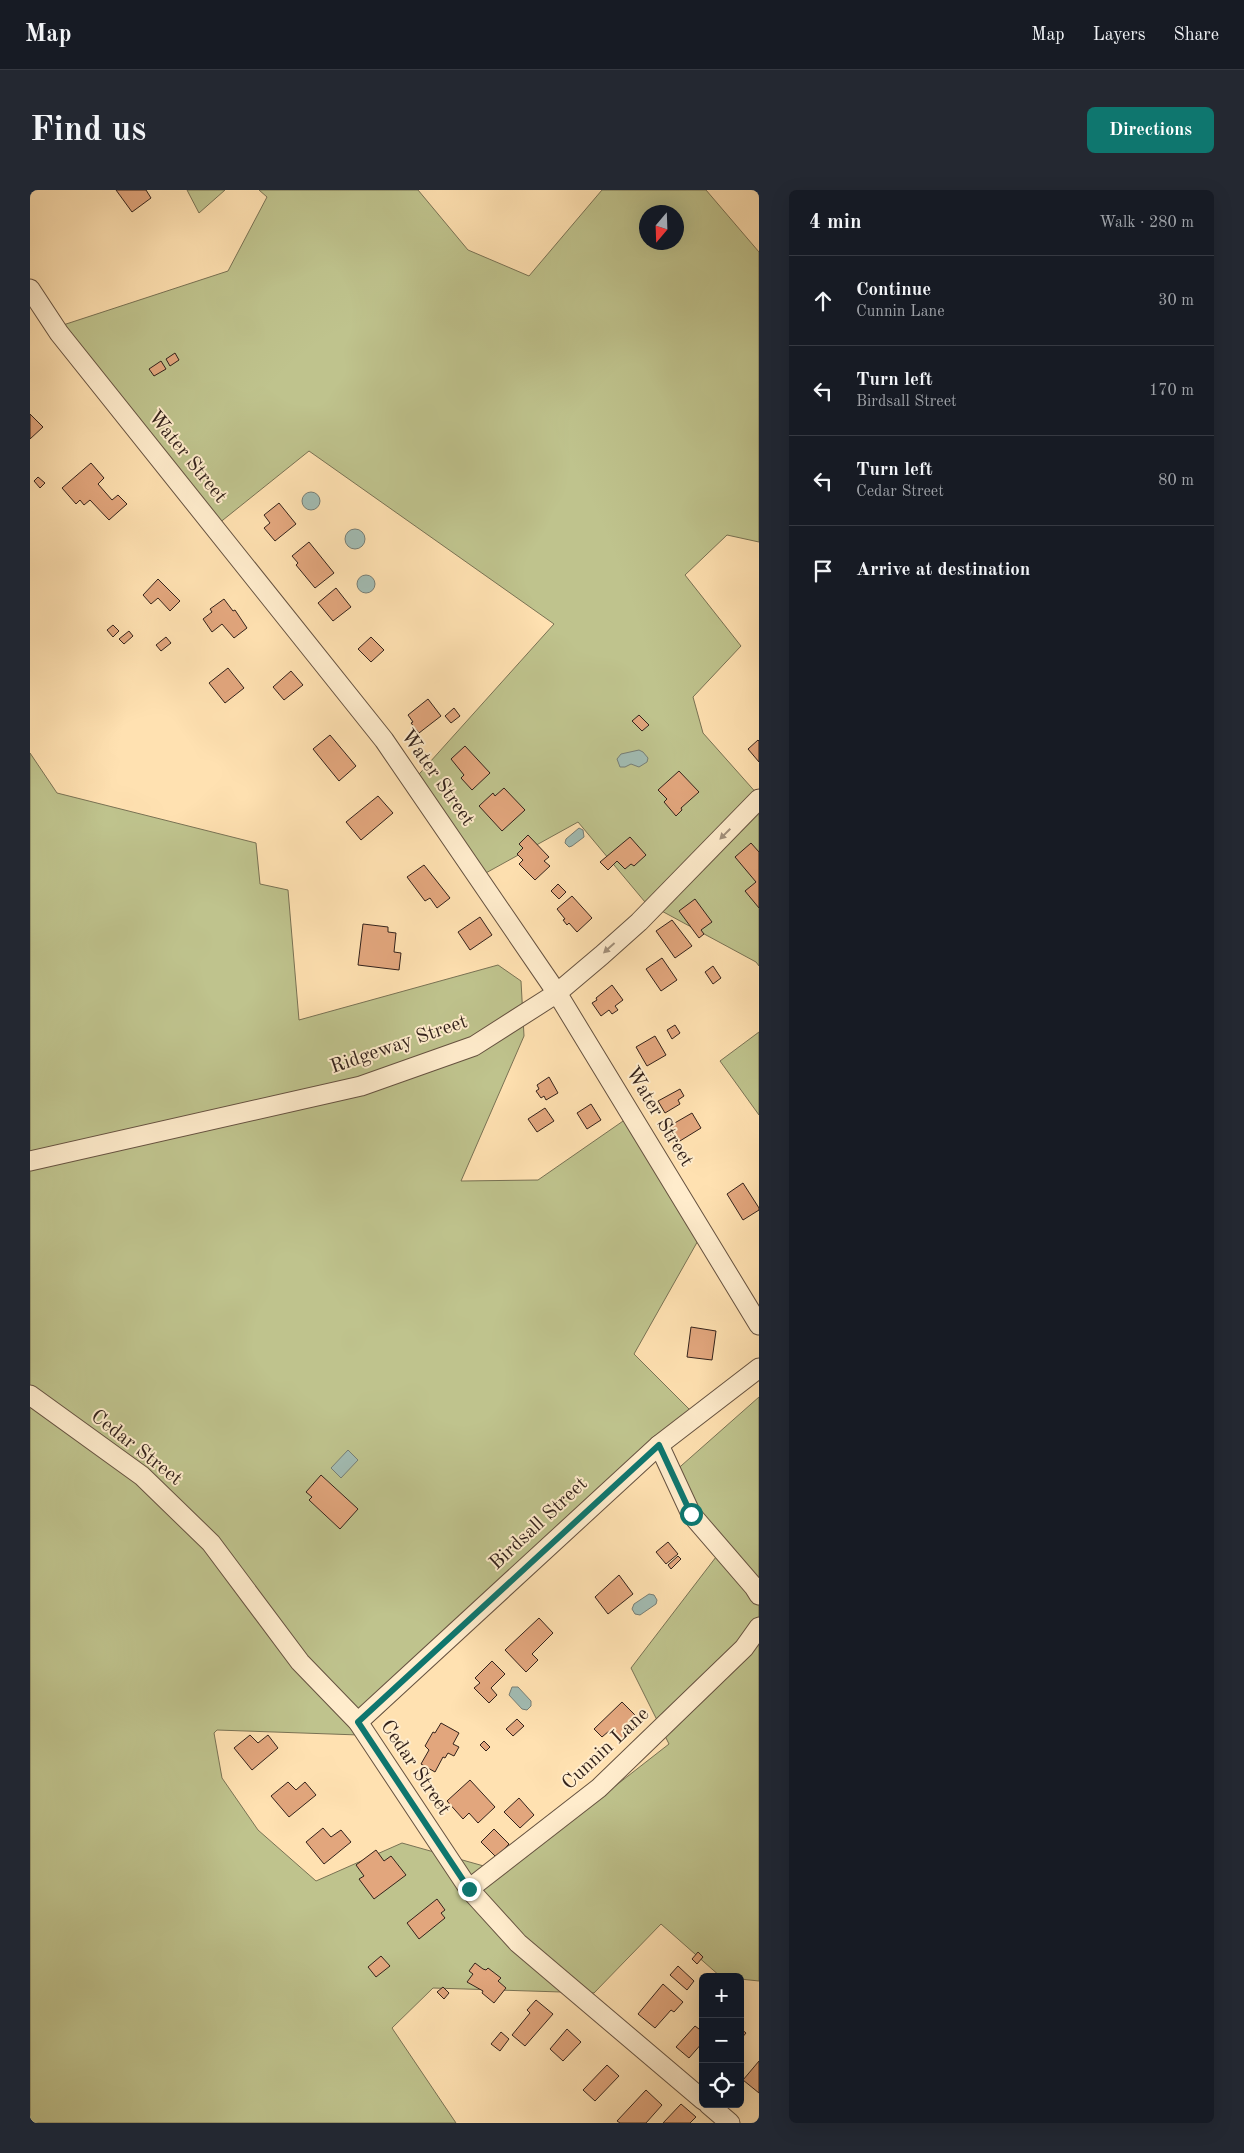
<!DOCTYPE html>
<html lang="en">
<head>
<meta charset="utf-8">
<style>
  body { margin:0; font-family:"Old Standard TT",serif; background:#242831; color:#f1f3f6 }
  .controls { position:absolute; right:15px; bottom:15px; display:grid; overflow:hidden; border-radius:8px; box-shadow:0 5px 20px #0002 }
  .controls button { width:45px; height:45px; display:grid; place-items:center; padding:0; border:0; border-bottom:1px solid #363941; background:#171b24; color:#f1f3f6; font:25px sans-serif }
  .compass { position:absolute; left:609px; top:15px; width:45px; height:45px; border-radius:50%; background:#171b24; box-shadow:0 5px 20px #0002; rotate:199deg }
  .stop { position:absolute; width:15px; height:15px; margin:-11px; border:4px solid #0f766e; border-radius:50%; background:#fff }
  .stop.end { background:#0f766e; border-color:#fff; box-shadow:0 1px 5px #0008 }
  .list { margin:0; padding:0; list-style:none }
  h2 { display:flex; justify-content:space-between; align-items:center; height:65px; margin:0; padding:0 20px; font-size:21px }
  h2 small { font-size:16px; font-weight:400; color:#9ea1a6 }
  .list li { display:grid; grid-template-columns:32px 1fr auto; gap:15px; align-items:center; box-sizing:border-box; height:90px; padding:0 20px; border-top:1px solid #363941 }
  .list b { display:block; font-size:19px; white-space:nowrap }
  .list p { margin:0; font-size:16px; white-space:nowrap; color:#9ea1a6 }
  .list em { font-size:16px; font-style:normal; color:#9ea1a6 }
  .icon { flex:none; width:28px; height:28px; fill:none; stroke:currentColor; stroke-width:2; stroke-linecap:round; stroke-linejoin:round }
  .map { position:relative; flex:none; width:729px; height:1933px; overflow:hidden; border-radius:8px }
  header { display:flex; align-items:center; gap:30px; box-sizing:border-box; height:70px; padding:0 25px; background:#171b24; border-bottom:1px solid #363941 }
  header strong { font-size:24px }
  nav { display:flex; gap:28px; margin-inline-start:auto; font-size:18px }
  .intro { display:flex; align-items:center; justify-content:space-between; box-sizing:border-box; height:120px; padding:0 30px }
  h1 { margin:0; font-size:35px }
  .button { padding:12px 22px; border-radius:8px; background:#0f766e; color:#fff; font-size:18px; font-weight:700 }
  main { display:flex; gap:30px; padding:0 30px }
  aside { flex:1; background:#171b24; border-radius:8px; box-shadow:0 5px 20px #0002 }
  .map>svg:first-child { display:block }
</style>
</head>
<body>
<header>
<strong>Map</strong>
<nav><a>Map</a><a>Layers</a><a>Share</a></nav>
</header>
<div class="intro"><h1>Find us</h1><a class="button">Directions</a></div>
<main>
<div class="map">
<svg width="729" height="1933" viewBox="0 0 729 1933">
  <rect width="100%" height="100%" fill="#ffe1b1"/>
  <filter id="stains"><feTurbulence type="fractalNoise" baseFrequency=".004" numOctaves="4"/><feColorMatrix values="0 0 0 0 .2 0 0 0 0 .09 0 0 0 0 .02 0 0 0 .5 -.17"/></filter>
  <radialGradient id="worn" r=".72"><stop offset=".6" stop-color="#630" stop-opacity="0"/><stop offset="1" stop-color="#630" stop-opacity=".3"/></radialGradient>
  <g fill="#bfc38d" stroke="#797254" fill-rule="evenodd">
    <path d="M 157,0 L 195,0 L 169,23 Z"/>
    <path d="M 229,0 L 388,0 L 438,60 L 499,86 L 572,0 L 676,0 L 729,62 L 729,352 L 697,345 L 655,385 L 711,456 L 663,507 L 673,543 L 729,606 L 729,776 L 726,772 L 615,712 L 548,632 L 454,684 L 382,592 L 524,434 L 279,261 L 183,338 L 27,137 L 198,81 L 237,7 ZM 616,22 L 646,22 L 646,52 L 616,52 Z"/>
    <path d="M 0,563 L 27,603 L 226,653 L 230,694 L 258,700 L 269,830 L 468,775 L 491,791 L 494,846 L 431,991 L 508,990 L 596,929 L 674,1040 L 604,1164 L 667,1227 L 329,1545 L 187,1540 L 184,1543 L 192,1588 L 228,1640 L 286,1691 L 372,1653 L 475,1682 L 639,1554 L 601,1478 L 686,1367 L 643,1283 L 729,1207 L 729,1791 L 710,1789 L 710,1787 L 691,1787 L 631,1734 L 564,1803 L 403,1798 L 362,1838 L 426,1933 L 0,1933 Z"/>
    <path d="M 729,842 L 729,925 L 690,871 Z"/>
  </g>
  <g fill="#a2bcb3" stroke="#767e76">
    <circle cx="281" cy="311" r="9"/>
    <circle cx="325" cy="349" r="10"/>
    <circle cx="336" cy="394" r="9"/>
    <path d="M 609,560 L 613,562 L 618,568 L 617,572 L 609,577 L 601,574 L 595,577 L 590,577 L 587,569 L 591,564 Z"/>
    <path d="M 549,638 L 553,640 L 554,647 L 542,656 L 539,657 L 535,653 L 536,649 Z"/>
    <path d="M 318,1260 L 328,1270 L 311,1288 L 301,1278 Z"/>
    <path d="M 619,1404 L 624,1405 L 627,1410 L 626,1414 L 610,1425 L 605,1424 L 602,1419 L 604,1414 Z"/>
    <path d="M 482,1497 L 488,1497 L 501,1511 L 501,1516 L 497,1520 L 492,1519 L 479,1505 Z"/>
  </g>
  <g fill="#e2a67d" stroke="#33221b">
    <path d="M 86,0 L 116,0 L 121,8 L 102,22 Z"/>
    <path d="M 145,163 L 149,170 L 140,176 L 136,169 Z"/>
    <path d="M 131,171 L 136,179 L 124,186 L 119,179 Z"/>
    <path d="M 0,224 L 13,237 L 0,249 Z"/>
    <path d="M 61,273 L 74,288 L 68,294 L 82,310 L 88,305 L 97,314 L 79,330 L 60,310 L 54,315 L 50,310 L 46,314 L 32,298 Z"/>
    <path d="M 8,287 L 15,293 L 10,298 L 4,291 Z"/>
    <path d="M 249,313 L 266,334 L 245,351 L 234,338 L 240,333 L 234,325 Z"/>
    <path d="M 279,352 L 304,383 L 285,398 L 266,375 L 268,373 L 262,366 Z"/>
    <path d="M 128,389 L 150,411 L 140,421 L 128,408 L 121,414 L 113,405 Z"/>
    <path d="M 306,398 L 321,417 L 303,431 L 288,413 Z"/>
    <path d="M 194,409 L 203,421 L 205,420 L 217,438 L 204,448 L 192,434 L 182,442 L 173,429 L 182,422 L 180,419 Z"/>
    <path d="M 83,435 L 89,441 L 83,447 L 77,440 Z"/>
    <path d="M 99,441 L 103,446 L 94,454 L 89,449 Z"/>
    <path d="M 136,447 L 141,453 L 131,461 L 126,455 Z"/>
    <path d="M 341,447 L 354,460 L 341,472 L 328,459 Z"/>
    <path d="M 198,478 L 214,498 L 195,513 L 179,493 Z"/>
    <path d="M 261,481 L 273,495 L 254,510 L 243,497 Z"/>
    <path d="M 398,509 L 411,526 L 389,543 L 381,533 L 383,532 L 378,525 Z"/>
    <path d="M 424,518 L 430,526 L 421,533 L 415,526 Z"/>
    <path d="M 609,525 L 619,535 L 612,541 L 602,531 Z"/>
    <path d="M 300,545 L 326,576 L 309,591 L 283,559 Z"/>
    <path d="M 728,550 L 729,551 L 729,572 L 718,559 Z"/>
    <path d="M 435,556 L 460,583 L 442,600 L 431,588 L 434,585 L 421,569 Z"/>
    <path d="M 649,581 L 669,602 L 651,618 L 652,620 L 646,626 L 634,612 L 637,609 L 628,600 Z"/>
    <path d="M 474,598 L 495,620 L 472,641 L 449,616 L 463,603 L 465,606 Z"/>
    <path d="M 348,606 L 363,623 L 331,650 L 316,632 Z"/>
    <path d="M 498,645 L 519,667 L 514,671 L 520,676 L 505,690 L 489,674 L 493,670 L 487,664 L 493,658 L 489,654 Z"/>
    <path d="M 600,647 L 616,665 L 604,676 L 601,674 L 595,679 L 587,671 L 578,680 L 570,672 Z"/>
    <path d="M 721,653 L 729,662 L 729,718 L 715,701 L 726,692 L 705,667 Z"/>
    <path d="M 394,675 L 420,708 L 407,718 L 400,708 L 395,711 L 377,687 Z"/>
    <path d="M 528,694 L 536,702 L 529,709 L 521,701 Z"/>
    <path d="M 542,706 L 562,728 L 547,742 L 539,733 L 537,735 L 533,730 L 535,729 L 527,719 Z"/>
    <path d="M 665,709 L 682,732 L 671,740 L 674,744 L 669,748 L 649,721 Z"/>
    <path d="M 450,727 L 462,745 L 440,760 L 428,742 Z"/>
    <path d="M 642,730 L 662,756 L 645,768 L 626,741 Z"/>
    <path d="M 333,734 L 358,737 L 358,742 L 366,743 L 364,762 L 371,763 L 369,780 L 328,775 Z"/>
    <path d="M 632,768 L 647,790 L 631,801 L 616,779 Z"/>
    <path d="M 683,776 L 691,788 L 683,794 L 675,782 Z"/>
    <path d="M 582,795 L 593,810 L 585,816 L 588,820 L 582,824 L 579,820 L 571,826 L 562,813 L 567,810 L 566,808 Z"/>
    <path d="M 645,835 L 650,843 L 642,849 L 637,840 Z"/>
    <path d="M 625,846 L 636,865 L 617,876 L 606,857 Z"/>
    <path d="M 519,887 L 528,903 L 516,910 L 514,906 L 511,908 L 506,901 L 509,899 L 507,895 Z"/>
    <path d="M 650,899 L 654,906 L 648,910 L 650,914 L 635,923 L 628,911 Z"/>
    <path d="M 561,914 L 571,930 L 557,939 L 547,923 Z"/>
    <path d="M 515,918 L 524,931 L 507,942 L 498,929 Z"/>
    <path d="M 662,923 L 671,938 L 645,954 L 636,938 Z"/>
    <path d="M 713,993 L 729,1018 L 729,1020 L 713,1030 L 697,1004 Z"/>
    <path d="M 661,1137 L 686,1141 L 682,1170 L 657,1167 Z"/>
    <path d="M 291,1285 L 328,1319 L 310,1339 L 279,1310 L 282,1307 L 276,1302 Z"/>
    <path d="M 638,1352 L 648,1364 L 636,1374 L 626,1362 Z"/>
    <path d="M 648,1366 L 651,1369 L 641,1379 L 638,1375 Z"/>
    <path d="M 589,1385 L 603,1404 L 578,1424 L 565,1407 Z"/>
    <path d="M 509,1428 L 523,1443 L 502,1464 L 508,1470 L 496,1482 L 475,1460 Z"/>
    <path d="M 462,1471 L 475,1484 L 461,1498 L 467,1505 L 459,1513 L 444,1498 L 450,1493 L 445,1488 Z"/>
    <path d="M 592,1512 L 611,1531 L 590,1551 L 579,1541 L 572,1547 L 564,1539 Z"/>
    <path d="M 487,1529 L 494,1536 L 483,1546 L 476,1539 Z"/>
    <path d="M 411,1533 L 429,1543 L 423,1554 L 429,1557 L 424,1566 L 418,1563 L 415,1568 L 413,1567 L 405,1582 L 391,1574 L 399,1560 L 395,1556 L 403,1542 L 405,1543 Z"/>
    <path d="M 220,1545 L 228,1553 L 238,1545 L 248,1558 L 222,1580 L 204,1558 Z"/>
    <path d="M 454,1551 L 460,1557 L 456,1561 L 450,1555 Z"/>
    <path d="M 440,1590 L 465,1617 L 448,1633 L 439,1623 L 433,1629 L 417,1611 Z"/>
    <path d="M 258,1592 L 266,1600 L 275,1592 L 286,1605 L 259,1627 L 241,1606 Z"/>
    <path d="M 489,1608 L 504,1625 L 490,1638 L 474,1622 Z"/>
    <path d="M 293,1638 L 301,1647 L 311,1640 L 321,1652 L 294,1674 L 276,1652 Z"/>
    <path d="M 464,1639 L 479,1654 L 466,1667 L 451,1652 Z"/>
    <path d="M 346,1660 L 354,1671 L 361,1666 L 376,1685 L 344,1709 L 329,1689 L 334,1686 L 326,1675 Z"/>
    <path d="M 407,1709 L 415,1720 L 411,1723 L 415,1728 L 389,1749 L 377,1733 Z"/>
    <path d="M 668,1762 L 673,1767 L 667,1774 L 662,1769 Z"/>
    <path d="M 351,1766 L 360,1776 L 346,1787 L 338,1777 Z"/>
    <path d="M 445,1773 L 453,1779 L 456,1780 L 458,1778 L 471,1788 L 468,1791 L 476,1798 L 464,1813 L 452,1803 L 453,1801 L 437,1792 L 443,1784 L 439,1781 Z"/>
    <path d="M 648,1776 L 664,1791 L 657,1800 L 640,1785 Z"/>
    <path d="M 633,1794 L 653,1812 L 644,1822 L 641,1820 L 625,1838 L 608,1824 Z"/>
    <path d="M 413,1797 L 419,1803 L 414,1809 L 407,1802 Z"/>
    <path d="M 506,1810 L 523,1824 L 495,1856 L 482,1845 L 500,1823 L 497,1820 Z"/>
    <path d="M 665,1836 L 673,1842 L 673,1852 L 659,1868 L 646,1857 Z"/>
    <path d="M 710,1838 L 716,1843 L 710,1850 Z"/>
    <path d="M 537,1839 L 551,1852 L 533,1871 L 520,1859 Z"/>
    <path d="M 471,1842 L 479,1849 L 470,1861 L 461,1854 Z"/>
    <path d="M 729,1871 L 729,1903 L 713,1890 Z"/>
    <path d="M 577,1875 L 589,1886 L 565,1911 L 553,1900 Z"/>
    <path d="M 616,1900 L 632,1915 L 616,1933 L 590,1933 L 587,1931 Z"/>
    <path d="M 651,1914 L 666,1927 L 660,1933 L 633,1933 Z"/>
  </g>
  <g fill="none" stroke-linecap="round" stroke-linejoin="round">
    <g stroke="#665240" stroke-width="21">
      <g id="minor">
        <path d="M 0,99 L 29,143 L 354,550 L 527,803 L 729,1135"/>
        <path d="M 0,971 L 331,896 L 444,856 L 527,803 L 572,765 L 609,732 L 729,609"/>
        <path d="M 0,1205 L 112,1286 L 181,1353 L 270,1472 L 328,1532 L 439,1699 L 488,1753 L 673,1910"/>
        <path d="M 629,1255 L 661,1324 L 724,1397 L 729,1405"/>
        <path d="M 328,1532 L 629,1255 L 729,1178"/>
        <path d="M 439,1699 L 569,1598 L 714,1458 L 729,1437"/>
        <path d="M 678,1914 L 700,1933"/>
      </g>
    </g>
    <use href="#minor" stroke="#ffeccc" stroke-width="19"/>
  </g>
  <defs><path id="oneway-solid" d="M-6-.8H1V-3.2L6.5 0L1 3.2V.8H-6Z" transform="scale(1.25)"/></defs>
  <g fill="#a3917c">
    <use href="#oneway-solid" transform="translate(695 644) rotate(135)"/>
    <use href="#oneway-solid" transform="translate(579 758) rotate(138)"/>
  </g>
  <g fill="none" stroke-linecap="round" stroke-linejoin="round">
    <path stroke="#0f766e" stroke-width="6" d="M 439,1699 L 328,1532 L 629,1255 L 661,1324"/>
  </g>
  <g text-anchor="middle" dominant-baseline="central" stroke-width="4" stroke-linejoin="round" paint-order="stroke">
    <g font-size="20" fill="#33221b" stroke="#ffeccc">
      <text transform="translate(157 267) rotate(51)">Water Street</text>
      <text transform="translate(407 588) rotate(55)">Water Street</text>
      <text transform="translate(369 855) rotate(-19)">Ridgeway Street</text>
      <text transform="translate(629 927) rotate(59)">Water Street</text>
      <text transform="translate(106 1258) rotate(38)">Cedar Street</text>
      <text transform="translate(509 1334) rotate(-43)">Birdsall Street</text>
      <text transform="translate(576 1559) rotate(-43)">Cunnin Lane</text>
      <text transform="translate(385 1578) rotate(56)">Cedar Street</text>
    </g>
  </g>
  <rect width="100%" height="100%" filter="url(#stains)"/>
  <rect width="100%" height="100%" fill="url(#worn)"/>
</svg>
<div class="controls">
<button>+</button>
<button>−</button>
<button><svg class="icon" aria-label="locate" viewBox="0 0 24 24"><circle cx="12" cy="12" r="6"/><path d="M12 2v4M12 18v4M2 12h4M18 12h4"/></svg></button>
</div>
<svg class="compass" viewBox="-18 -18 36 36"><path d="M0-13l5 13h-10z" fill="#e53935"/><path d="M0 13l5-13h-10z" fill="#9ea1a6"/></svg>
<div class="stop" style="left:661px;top:1324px"></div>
<div class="stop end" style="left:439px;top:1699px"></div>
</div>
<aside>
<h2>4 min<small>Walk · 280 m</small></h2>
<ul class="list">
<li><svg class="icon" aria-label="ahead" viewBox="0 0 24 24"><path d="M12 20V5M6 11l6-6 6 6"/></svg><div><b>Continue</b><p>Cunnin Lane</p></div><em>30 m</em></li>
<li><svg class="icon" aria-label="left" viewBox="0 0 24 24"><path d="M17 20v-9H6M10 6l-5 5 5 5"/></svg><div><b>Turn left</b><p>Birdsall Street</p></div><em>170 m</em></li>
<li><svg class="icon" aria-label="left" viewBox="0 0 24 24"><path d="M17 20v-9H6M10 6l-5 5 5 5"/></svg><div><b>Turn left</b><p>Cedar Street</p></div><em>80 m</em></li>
<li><svg class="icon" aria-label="arrive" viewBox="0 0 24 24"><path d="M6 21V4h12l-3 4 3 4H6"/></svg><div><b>Arrive at destination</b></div></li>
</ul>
</aside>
</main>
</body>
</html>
